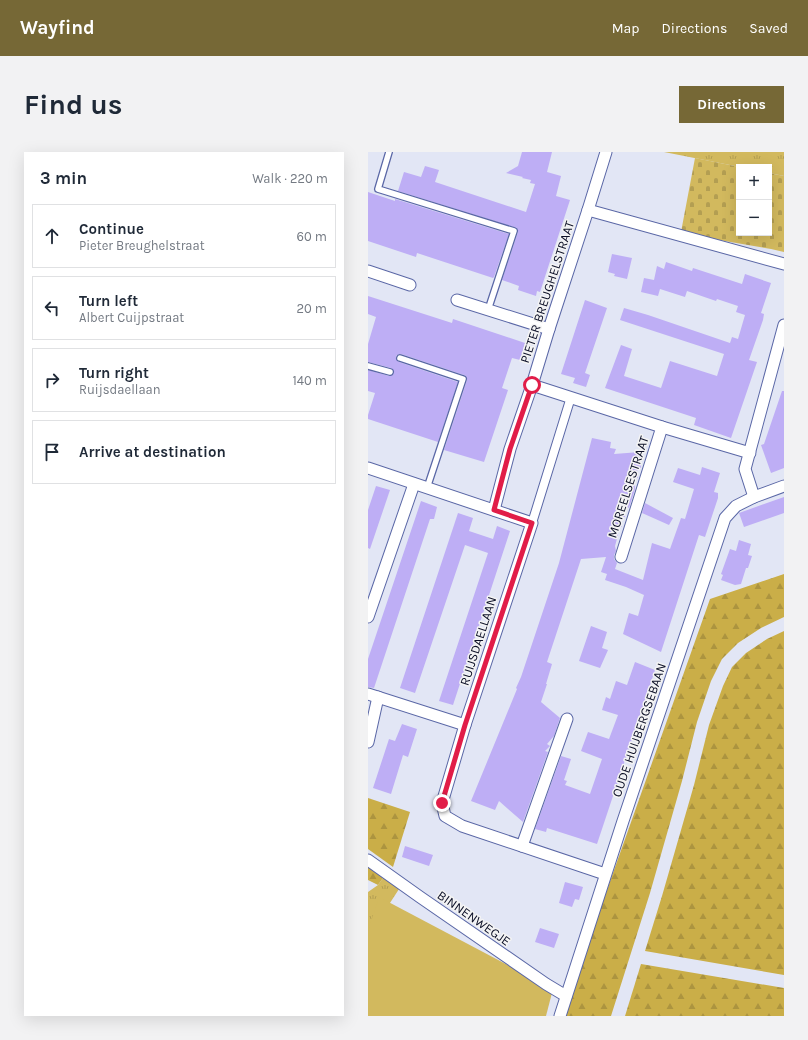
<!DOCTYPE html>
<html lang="en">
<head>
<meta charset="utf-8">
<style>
  body { margin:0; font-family:Karla,sans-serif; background:#f2f2f3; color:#1f2937 }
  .controls { position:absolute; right:12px; top:12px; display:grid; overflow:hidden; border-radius:0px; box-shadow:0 4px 16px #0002 }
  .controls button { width:36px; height:36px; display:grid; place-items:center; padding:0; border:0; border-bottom:1px solid #e0e1e3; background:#fff; color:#1f2937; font:20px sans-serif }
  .stop { position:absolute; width:12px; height:12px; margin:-9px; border:3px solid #e11d48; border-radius:50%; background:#fff }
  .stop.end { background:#e11d48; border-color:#fff; box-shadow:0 1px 4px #0008 }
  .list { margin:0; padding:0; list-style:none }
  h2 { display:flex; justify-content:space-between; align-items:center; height:52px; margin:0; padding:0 16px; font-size:17px }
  h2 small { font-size:13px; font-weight:400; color:#747a83 }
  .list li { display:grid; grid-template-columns:26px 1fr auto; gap:12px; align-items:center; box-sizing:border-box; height:64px; margin:0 8px 8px; padding:0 8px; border:1px solid #e0e1e3; border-radius:0px }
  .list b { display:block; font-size:15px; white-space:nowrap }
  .list p { margin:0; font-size:13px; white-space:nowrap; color:#747a83 }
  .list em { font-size:13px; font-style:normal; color:#747a83 }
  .icon { flex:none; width:22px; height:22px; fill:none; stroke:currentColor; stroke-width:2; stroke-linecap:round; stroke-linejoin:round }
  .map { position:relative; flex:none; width:416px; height:864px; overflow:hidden; border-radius:0px }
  header { display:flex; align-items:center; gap:24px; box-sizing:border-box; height:56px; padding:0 20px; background:#766836; color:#fff }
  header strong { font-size:19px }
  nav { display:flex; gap:22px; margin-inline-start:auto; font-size:14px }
  .intro { display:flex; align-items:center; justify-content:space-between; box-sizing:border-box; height:96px; padding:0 24px }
  h1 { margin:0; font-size:28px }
  .button { padding:10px 18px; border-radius:0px; background:#766836; color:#fff; font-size:14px; font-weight:700 }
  main { display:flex; gap:24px; padding:0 24px }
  aside { flex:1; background:#fff; border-radius:0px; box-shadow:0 4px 16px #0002 }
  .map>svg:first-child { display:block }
</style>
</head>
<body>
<header>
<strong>Wayfind</strong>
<nav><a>Map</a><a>Directions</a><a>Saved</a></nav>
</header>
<div class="intro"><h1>Find us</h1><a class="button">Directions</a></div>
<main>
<aside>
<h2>3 min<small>Walk · 220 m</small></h2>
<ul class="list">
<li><svg class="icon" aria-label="ahead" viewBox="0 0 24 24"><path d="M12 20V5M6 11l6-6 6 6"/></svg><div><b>Continue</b><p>Pieter Breughelstraat</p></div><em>60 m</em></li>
<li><svg class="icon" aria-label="left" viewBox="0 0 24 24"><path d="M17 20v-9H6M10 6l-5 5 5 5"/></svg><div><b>Turn left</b><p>Albert Cuijpstraat</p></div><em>20 m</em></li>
<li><svg class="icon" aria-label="right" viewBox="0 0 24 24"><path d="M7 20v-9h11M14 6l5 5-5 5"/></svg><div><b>Turn right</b><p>Ruijsdaellaan</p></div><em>140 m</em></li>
<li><svg class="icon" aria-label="arrive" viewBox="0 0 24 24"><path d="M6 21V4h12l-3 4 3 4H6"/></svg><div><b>Arrive at destination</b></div></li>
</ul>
</aside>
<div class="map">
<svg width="416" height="864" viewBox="0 0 416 864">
  <defs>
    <pattern id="grass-tufts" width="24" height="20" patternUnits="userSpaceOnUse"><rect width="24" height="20" fill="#d2b95e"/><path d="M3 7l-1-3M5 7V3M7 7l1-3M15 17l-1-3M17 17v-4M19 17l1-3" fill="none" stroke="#b39e52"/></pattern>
    <pattern id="forest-firs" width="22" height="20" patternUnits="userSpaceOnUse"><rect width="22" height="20" fill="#caae48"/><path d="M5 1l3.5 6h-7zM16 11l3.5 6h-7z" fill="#ac943f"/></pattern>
    <pattern id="cemetery-stones" width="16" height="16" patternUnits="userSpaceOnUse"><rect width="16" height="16" fill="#d2b95e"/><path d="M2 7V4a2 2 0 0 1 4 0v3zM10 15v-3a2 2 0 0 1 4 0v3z" fill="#b39e52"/></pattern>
  </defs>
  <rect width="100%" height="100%" fill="#e2e6f5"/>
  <g fill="url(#grass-tufts)">
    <path d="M 296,0 L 416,0 L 416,24 L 401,21 L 401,15 L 372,15 Z"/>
    <path d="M 17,723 L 33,734 L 20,754 L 0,799 L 0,740 L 10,733 Z"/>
  </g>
  <g fill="url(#forest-firs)">
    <path d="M 416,422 L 416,465 L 393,476 L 370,491 L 354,507 L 343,529 L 329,570 L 314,629 L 282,741 L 243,864 L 197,864 L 222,786 L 342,447 Z"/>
    <path d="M 416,479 L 416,823 L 277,799 L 294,744 L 326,633 L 341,573 L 355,534 L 364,515 L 378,501 L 399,487 Z"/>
    <path d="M 0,646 L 42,660 L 25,715 L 0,697 Z"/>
    <path d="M 0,710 L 17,723 L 10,733 L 0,728 Z"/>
    <path d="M 273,812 L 416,836 L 416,864 L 257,864 Z"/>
  </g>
  <path fill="url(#cemetery-stones)" d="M 327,6 L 372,15 L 371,15 L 371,81 L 401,81 L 401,21 L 416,24 L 416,100 L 403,97 L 351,88 L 313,80 Z"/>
  <path fill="#d2b95e" d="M 11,745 L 185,837 L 178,864 L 0,864 L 0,779 Z"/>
  <g fill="#beaef5">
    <path d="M 154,0 L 184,0 L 179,20 L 193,24 L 188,44 L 202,48 L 172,140 L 169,139 L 168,144 L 150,138 L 151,134 L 134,128 L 150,80 L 149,76 L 30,39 L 36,20 L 53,25 L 57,14 L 71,18 L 67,30 L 158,60 L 167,32 L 162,31 L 163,28 L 154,26 L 155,25 L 138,21 L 150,14 Z"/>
    <path d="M 0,40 L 27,49 L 27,47 L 141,82 L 126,125 L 125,126 L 49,101 L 48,105 L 0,89 Z"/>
    <path d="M 244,102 L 264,106 L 259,127 L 246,124 L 247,122 L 240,120 Z"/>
    <path d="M 298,110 L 324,119 L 325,116 L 374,132 L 377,122 L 403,131 L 393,161 L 396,162 L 395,168 L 381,208 L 389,210 L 363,286 L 326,273 L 328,266 L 237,236 L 253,193 L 264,197 L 256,224 L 293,236 L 302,209 L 349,224 L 356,202 L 252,168 L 256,156 L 280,163 L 362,191 L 364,185 L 370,187 L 377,163 L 368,160 L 370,154 L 349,147 L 348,149 L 319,139 L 317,145 L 292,137 L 290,144 L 273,140 L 276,126 L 286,128 L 289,114 L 296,117 Z"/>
    <path d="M 0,144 L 84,171 L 85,167 L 157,191 L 152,208 L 144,206 L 134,236 L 140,238 L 116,310 L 76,298 L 99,228 L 98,224 L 96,223 L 33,202 L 31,202 L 28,204 L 28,207 L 31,210 L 90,230 L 70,290 L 0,267 L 0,263 L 7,241 L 0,239 L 0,218 L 21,224 L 25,223 L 26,219 L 23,216 L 0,210 L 0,192 L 8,165 L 0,162 Z"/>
    <path d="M 217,148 L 239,156 L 217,221 L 222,223 L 218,235 L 205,231 L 207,226 L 193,222 Z"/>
    <path d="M 414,239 L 416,239 L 416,316 L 403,321 L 393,293 L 396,292 Z"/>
    <path d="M 224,286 L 243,290 L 242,296 L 248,297 L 246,302 L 272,300 L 273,316 L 269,316 L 270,326 L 266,326 L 267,337 L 261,356 L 256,354 L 257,365 L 253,365 L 254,375 L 250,375 L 250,383 L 247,394 L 248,399 L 246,403 L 246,407 L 249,411 L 247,417 L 275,428 L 284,391 L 302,397 L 313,366 L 317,367 L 326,337 L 305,330 L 310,316 L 332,323 L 334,315 L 352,321 L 346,340 L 350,341 L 350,346 L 337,385 L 331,383 L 293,500 L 255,482 L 261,461 L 270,464 L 276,443 L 258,435 L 237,428 L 239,422 L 233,420 L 238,405 L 213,407 L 179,510 L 184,512 L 178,532 L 179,532 L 173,550 L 192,566 L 186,584 L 179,592 L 182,594 L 177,599 L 180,600 L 155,670 L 131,649 L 127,658 L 103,649 L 149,537 L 148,536 L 153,525 L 191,411 Z"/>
    <path d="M 8,334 L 22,338 L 2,397 L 0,396 L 0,358 Z"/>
    <path d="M 416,345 L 416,361 L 376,375 L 371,361 Z"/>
    <path d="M 53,349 L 69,355 L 66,367 L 62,367 L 6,536 L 0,535 L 0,507 Z"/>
    <path d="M 277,351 L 305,366 L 301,373 L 274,361 Z"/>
    <path d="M 90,361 L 105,366 L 101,379 L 125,387 L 129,374 L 142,379 L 85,553 L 71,549 L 120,401 L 97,393 L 47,541 L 32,536 Z"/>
    <path d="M 371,388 L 383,392 L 380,403 L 384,404 L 380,416 L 378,416 L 373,432 L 367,433 L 353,428 L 355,423 L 353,422 L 362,397 L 368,399 Z"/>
    <path d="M 223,474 L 239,480 L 234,496 L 240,498 L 232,516 L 211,509 Z"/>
    <path d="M 267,510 L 287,518 L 229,692 L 179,676 L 178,680 L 167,677 L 193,604 L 203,607 L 196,628 L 199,629 L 197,633 L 222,642 L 234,607 L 213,599 L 220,580 L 241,587 L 250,563 L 234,558 L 238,545 L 242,547 L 248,529 L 259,533 Z"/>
    <path d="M 34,572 L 49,577 L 40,605 L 35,603 L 23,642 L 5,636 L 21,587 L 27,589 Z"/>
    <path d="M 37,694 L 65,703 L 61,714 L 34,705 Z"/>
    <path d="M 197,730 L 215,735 L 211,748 L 207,747 L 204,755 L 191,751 Z"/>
    <path d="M 172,776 L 191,782 L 186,796 L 167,790 Z"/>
  </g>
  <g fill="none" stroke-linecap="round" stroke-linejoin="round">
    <g stroke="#5a67a6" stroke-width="8">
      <g id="service">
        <path d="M 21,0 L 10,37 L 146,79 L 120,158"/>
        <path d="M 32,206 L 95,227 L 59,336"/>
        <path d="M 0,214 L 22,220"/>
      </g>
    </g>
    <g stroke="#5a67a6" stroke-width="10">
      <path id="pedestrian" d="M 164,371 L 203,245"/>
    </g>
    <g stroke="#5a67a6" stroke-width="13">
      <g id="minor">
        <path d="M 220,58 L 416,112"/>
        <path d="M 0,119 L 42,133"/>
        <path d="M 89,148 L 181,177"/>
        <path d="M 164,233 L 294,275 L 382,301"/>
        <path d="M 0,316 L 164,371 L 97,573 L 74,651 L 77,664 L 94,674 L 237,722"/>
        <path d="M 386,345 L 377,317 L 416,173"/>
        <path d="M 126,358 L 142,297 L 164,233 L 181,177 L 220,58 L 238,0"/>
        <path d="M 253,405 L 294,275"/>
        <path d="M 0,465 L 46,332"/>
        <path d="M 0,542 L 97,573"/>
        <path d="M 0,590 L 10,545"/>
        <path d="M 154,694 L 199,567"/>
        <path d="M 0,708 L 52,745 L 178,832 L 198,844"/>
        <path d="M 192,864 L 255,669 L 357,366 L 368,354 L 386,345 L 416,334"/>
      </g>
    </g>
    <use href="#service" stroke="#fff" stroke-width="5.5"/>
    <use href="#pedestrian" stroke="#fff" stroke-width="8"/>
    <use href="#minor" stroke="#fff" stroke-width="11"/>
  </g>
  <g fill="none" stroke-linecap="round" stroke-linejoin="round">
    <path stroke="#e11d48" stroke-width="5" d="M 74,651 L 97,573 L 164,371 L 126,358 L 142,297 L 164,233"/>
  </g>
  <g text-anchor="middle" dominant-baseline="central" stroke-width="3" stroke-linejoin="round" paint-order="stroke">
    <g font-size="13" fill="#0b0f27" stroke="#f4f4f4">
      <text transform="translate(179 140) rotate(-72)">PIETER BREUGHELSTRAAT</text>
      <text transform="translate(260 335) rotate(-72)">MOREELSESTRAAT</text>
      <text transform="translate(110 489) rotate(-72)">RUIJSDAELLAAN</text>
      <text transform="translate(271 578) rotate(-71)">OUDE HUIJBERGSEBAAN</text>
      <text transform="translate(106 766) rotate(35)">BINNENWEGJE</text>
    </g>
  </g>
</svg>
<div class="controls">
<button>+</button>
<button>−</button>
</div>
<div class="stop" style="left:164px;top:233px"></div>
<div class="stop end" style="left:74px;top:651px"></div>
</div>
</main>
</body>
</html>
